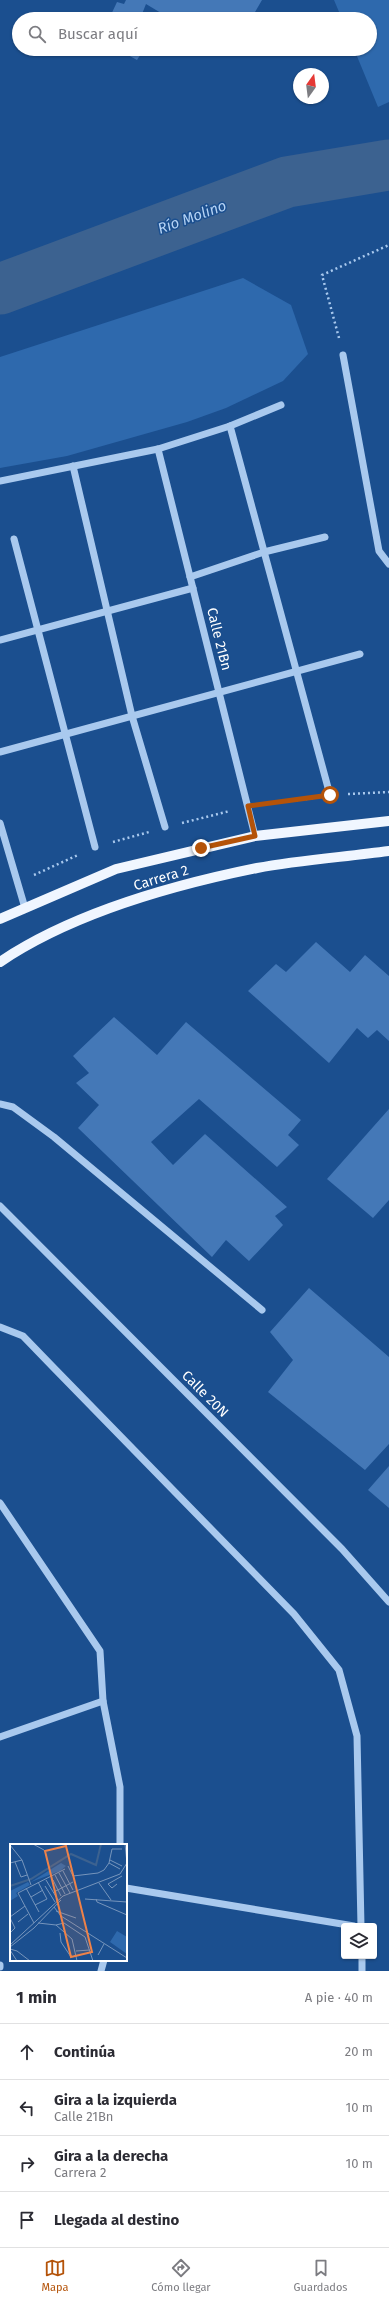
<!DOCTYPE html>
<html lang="es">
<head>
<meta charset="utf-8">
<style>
  body { margin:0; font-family:"Fira Sans",sans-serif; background:#f7f7f7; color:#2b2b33 }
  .controls { position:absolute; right:12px; bottom:12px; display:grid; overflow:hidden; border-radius:4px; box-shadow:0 1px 3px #0004 }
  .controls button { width:36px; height:36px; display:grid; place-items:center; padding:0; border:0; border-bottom:1px solid #e1e1e2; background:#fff; color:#2b2b33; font:20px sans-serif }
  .compass { position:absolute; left:293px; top:68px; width:36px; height:36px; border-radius:50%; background:#fff; box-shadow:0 1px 3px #0004; rotate:14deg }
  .stop { position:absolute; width:12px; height:12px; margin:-9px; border:3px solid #b45309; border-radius:50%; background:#fff }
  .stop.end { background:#b45309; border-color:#fff; box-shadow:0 1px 4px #0008 }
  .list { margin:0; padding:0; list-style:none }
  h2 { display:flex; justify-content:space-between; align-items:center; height:52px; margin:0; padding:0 16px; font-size:17px }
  h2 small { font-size:13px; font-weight:400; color:#7c7c81 }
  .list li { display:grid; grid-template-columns:26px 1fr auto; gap:12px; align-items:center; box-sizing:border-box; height:56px; padding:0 16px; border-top:1px solid #e1e1e2 }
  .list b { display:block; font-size:15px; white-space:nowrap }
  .list p { margin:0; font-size:13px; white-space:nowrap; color:#7c7c81 }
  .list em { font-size:13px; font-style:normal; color:#7c7c81 }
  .icon { flex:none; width:22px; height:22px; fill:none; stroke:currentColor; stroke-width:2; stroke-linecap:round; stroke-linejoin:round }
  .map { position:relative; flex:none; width:389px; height:1971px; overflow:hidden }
  .search { position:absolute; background:#fff; box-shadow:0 1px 3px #0004; left:12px; right:12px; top:12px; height:44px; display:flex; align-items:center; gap:10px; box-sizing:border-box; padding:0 14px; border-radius:22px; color:#7c7c81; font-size:15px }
  .sheet { height:276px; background:#fff }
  nav { display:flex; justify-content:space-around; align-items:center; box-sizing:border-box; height:56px; border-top:1px solid #e1e1e2; background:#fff; font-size:11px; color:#7c7c81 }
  nav a { display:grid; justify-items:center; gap:2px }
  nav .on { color:#b45309 }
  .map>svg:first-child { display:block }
</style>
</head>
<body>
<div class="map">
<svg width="389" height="1971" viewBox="0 0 389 1971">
  <rect width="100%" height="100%" fill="#1b4f8f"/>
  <g fill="#2e69ad">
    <path d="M 334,0 L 389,0 L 389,102 L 378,107 L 354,49 L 370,49 L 370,19 L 342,19 Z"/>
    <path d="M 243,278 L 291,305 L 308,354 L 283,381 L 226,408 L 187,422 L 67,456 L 0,468 L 0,357 Z"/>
  </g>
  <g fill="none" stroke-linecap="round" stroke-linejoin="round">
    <path stroke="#3c6290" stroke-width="51" d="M 0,289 L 287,182 L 389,165"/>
  </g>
  <g fill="#4478b7">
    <path d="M 126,0 L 262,0 L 251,19 L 171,19 L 146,4 L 142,14 L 149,19 L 109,19 L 117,2 L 124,4 Z"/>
    <path d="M 117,49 L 144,49 L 137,60 Z"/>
    <path d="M 316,942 L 350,972 L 365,955 L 389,976 L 389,1041 L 377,1030 L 368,1038 L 357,1028 L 329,1063 L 248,991 L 276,964 L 286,972 Z"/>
    <path d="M 114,1017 L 157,1055 L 186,1022 L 301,1120 L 288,1135 L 299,1145 L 277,1167 L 199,1099 L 151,1142 L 173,1165 L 205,1134 L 287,1207 L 275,1216 L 283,1225 L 249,1261 L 226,1240 L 212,1257 L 78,1128 L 99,1105 L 76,1083 L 89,1073 L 73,1056 Z"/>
    <path d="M 389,1109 L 389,1200 L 373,1218 L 327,1179 Z"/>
    <path d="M 309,1288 L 389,1357 L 389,1444 L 365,1470 L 268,1392 L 293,1360 L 270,1332 Z"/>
    <path d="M 389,1466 L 389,1508 L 368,1490 Z"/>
  </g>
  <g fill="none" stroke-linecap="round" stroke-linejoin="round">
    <g stroke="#a9c9ee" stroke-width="2.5" stroke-dasharray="2 3" stroke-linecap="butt">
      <path d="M 339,338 L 322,275 L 389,245"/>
      <path d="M 348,794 L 389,792"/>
      <path d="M 266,804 L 313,798"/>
      <path d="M 182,823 L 230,811"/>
      <path d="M 113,842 L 149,832"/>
      <path d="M 34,875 L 78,855"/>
    </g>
    <g stroke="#a9c9ee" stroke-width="7">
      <path d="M 343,355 L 379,551 L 389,564"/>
      <path d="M 230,426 L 330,795"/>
      <path d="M 158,449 L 255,836"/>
      <path d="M 73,466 L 132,716 L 165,827"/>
      <path d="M 0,481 L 158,449 L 230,426 L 281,405"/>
      <path d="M 14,539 L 95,847"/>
      <path d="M 190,577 L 264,552 L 325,537"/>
      <path d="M 0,640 L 193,588"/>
      <path d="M 0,752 L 360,654"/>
      <path d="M 0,823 L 25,908"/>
      <path d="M 0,1104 L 13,1107 L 54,1137 L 262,1310"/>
      <path d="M 0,1206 L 342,1549 L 389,1602"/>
      <path d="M 0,1327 L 23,1336 L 52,1366 L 294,1614 L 339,1670 L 357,1736 L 361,1926"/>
      <path d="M 0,1503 L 100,1651 L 103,1701 L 120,1787 L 120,1845"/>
      <path d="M 0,1737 L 103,1701"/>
      <path d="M 126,1888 L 354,1926"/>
      <path d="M 362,1956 L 362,1971"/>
      <path d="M 0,1965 L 0,1967"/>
      <path d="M 101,1971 L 104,1960"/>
    </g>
    <g stroke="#f0f6ff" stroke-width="10">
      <path d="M 0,919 L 116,869 L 255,836 L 389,821"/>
      <path d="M 0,962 C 71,914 173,885 257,868 C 300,860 345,857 389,851"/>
    </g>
  </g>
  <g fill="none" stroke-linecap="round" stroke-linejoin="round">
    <path stroke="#b45309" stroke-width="5" d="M 201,848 L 255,836 L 248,806 L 330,795"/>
  </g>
  <g text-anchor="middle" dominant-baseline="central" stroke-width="3" stroke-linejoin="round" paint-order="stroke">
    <g font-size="14" fill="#fff" stroke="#1b4f8f">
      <text transform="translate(219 639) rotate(76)">Calle 21Bn</text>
      <text transform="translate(161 878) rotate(-17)">Carrera 2</text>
      <text transform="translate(205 1394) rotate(45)">Calle 20N</text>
    </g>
    <g font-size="15" font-style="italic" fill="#b5d3f5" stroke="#1b4f8f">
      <text transform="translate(192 217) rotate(-20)">Río Molino</text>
    </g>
  </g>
  <g transform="translate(10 1844)">
    <rect width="117" height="117" fill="#1b4f8f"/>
    <path d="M 51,19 L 56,22 L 50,27 L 21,38 ZM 18,38 L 20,41 L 6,49 L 8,52 L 0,57 L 0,47 ZM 107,87 L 117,93 L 117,110 L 100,98 Z" fill="#2e69ad"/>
    <path fill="none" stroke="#3c6290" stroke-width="2" d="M 0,42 L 21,35 L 61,10 L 86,21 L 91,0"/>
    <path fill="none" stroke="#7695bc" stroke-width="1" d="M 23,0 L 34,6M 115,0 L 117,19M 0,1 L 12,16 L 21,41M 100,16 L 112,22M 5,18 L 11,33 L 17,31M 0,19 L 12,16M 99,19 L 110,25M 58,22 L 63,32 L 88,29 L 94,26 L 99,19 L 102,5 L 112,5M 53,27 L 63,46M 49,29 L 60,49M 45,31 L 55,50M 36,36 L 48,56M 43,36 L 51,52M 89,39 L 101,56M 107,40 L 102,44 L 98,40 L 112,32M 35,42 L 45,58M 16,44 L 29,68M 44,48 L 63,38M 21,53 L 33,46M 75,55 L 117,58M 86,55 L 87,58 L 117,71M 25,61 L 37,55 L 28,38M 44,63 L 51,72 L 117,114M 46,67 L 66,74M 0,73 L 15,62M 0,74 L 5,84 L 0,89M 8,78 L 18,70M 24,79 L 8,49 L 55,25M 28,79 L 46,81 L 62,95 L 67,117M 46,81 L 54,79 L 75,93 L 83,117M 50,89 L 51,98 L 61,113M 0,101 L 53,52 L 110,30 L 117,19M 0,103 L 24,84 L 51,56M 0,105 L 7,107 L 20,117M 0,106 L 7,117M 66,107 L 80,106M 88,111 L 94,100"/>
    <path fill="#ee8249" fill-opacity="0.15" stroke="#ee8249" stroke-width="2" d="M 56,2 L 82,108 L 61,113 L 35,7 Z"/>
    <rect width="117" height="117" fill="none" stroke="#fff" stroke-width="2"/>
  </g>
</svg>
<div class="controls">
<button><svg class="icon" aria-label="layers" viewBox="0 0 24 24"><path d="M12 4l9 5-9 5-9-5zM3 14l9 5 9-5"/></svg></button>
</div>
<svg class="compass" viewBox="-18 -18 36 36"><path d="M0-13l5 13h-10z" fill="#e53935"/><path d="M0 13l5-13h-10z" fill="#7c7c81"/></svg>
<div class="stop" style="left:330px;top:795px"></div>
<div class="stop end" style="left:201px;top:848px"></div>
<div class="search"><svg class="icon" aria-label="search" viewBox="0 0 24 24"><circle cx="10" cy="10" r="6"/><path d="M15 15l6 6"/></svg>Buscar aquí</div>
</div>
<section class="sheet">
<h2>1 min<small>A pie · 40 m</small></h2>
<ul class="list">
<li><svg class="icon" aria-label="ahead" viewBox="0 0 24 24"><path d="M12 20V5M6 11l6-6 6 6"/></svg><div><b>Continúa</b></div><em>20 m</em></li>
<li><svg class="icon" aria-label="left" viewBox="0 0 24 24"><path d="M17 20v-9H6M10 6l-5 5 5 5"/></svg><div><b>Gira a la izquierda</b><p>Calle 21Bn</p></div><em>10 m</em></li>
<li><svg class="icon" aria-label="right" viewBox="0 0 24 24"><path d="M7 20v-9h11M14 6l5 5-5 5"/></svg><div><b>Gira a la derecha</b><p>Carrera 2</p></div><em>10 m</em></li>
<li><svg class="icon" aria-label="arrive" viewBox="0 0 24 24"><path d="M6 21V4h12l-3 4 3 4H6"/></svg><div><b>Llegada al destino</b></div></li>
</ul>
</section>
<nav>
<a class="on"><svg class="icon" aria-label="map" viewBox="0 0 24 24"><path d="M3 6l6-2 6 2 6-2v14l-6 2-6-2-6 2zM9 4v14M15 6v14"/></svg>Mapa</a>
<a><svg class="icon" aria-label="directions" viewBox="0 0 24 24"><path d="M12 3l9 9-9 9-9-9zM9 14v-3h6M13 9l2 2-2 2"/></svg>Cómo llegar</a>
<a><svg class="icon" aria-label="saved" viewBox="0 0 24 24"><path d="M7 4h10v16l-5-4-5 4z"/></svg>Guardados</a>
</nav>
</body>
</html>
